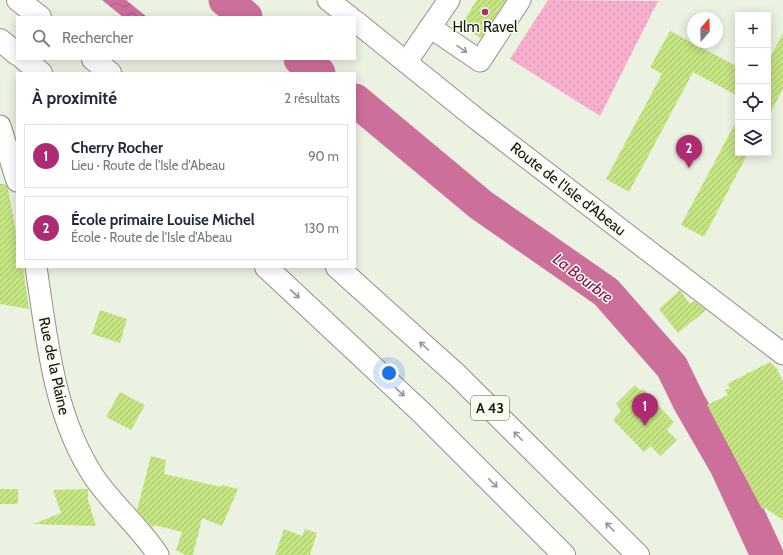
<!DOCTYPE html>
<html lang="fr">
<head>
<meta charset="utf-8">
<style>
  body { margin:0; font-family:Cabin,sans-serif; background:#f2f2f3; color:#1f2937 }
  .controls { position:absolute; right:12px; top:12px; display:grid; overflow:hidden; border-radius:0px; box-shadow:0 2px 10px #0003 }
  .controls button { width:36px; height:36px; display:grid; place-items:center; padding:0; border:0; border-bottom:1px solid #e0e1e3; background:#fff; color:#1f2937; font:20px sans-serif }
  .compass { position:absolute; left:687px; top:12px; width:36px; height:36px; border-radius:50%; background:#fff; box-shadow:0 2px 10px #0003; rotate:20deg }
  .you { position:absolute; left:389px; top:373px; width:14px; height:14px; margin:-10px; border:3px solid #fff; border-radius:50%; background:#1a73e8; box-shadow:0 0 0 6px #1a73e833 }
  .badge { display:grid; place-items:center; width:26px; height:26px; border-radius:50%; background:#ae2a73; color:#fff; font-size:13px; font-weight:700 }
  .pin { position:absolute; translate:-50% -33px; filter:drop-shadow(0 1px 2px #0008) }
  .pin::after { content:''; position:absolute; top:21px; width:14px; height:12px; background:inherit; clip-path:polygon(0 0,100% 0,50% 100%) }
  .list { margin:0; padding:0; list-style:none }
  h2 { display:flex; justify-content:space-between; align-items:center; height:52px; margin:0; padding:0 16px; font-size:17px }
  h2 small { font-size:13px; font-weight:400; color:#747a83 }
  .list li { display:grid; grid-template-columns:26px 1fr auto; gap:12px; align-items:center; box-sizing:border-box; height:64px; margin:0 8px 8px; padding:0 8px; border:1px solid #e0e1e3; border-radius:0px }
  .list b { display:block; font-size:15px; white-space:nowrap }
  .list p { margin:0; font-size:13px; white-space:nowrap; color:#747a83 }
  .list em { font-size:13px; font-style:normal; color:#747a83 }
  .icon { flex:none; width:22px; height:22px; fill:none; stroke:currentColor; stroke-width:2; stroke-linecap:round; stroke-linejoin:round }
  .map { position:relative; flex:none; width:783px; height:555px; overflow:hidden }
  .search { position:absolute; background:#fff; box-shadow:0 2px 10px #0003; left:16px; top:16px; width:340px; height:44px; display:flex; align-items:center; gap:10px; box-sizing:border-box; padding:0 14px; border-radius:0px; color:#747a83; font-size:15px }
  .panel { position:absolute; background:#fff; box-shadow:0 2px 10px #0003; left:16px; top:72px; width:340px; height:196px; border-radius:0px }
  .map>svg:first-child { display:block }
</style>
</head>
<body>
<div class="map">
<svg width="783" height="555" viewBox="0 0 783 555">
  <defs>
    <pattern id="park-dots" width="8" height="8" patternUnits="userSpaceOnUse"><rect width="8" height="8" fill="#f6afcd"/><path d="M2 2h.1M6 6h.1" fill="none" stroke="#d296af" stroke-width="1.8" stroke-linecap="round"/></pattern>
    <pattern id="water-waves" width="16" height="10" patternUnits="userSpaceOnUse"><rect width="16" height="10" fill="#cd6f9b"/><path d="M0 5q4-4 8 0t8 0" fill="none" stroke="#a55a7d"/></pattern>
    <pattern id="building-hatch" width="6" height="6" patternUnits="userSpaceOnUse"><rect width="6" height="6" fill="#c5e583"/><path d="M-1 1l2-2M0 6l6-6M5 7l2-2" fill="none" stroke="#a8c470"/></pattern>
  </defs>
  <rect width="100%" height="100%" fill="#ecf2e2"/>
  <path fill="url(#park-dots)" d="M 548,0 L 658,1 L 600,116 L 510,59 Z"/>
  <path fill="url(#water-waves)" d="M 102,0 L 126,0 L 147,17 L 123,17 Z"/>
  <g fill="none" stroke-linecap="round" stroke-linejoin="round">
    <g stroke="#cd6f9b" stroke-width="33">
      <path d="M 225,0 L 246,17"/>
      <path d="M 300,59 L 319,73"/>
      <path d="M 355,100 L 481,205 L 606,292 L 672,367 L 689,402 L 726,466 L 767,555"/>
    </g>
  </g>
  <g fill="url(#building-hatch)">
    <path d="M 477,0 L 506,0 L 481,38 L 461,25 Z"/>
    <path d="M 670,31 L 738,67 L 738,96 L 693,72 L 629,192 L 606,179 L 662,74 L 650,67 Z"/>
    <path d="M 783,33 L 783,89 L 768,117 L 768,62 Z"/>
    <path d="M 738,118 L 738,153 L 748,153 L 704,237 L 681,225 Z"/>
    <path d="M 0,184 L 5,184 L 8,189 L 16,232 L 17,267 L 23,267 L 29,309 L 0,304 Z"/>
    <path d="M 680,290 L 690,304 L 694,301 L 706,310 L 678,333 L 659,309 Z"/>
    <path d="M 100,310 L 127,319 L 120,343 L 92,334 Z"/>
    <path d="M 770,362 L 777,369 L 783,381 L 783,520 L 765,508 L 762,509 L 707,405 L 728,395 L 725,390 L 730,388 L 727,384 Z"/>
    <path d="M 635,385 L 641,391 L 643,389 L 674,422 L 667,430 L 677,440 L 660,456 L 651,446 L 644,452 L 613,420 L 621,411 L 616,404 Z"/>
    <path d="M 120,392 L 145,405 L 131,430 L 106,417 Z"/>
    <path d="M 151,456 L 166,460 L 164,474 L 221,487 L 222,485 L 238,489 L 222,526 L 202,518 L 193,555 L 185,555 L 176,550 L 182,532 L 154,525 L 152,527 L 137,510 Z"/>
    <rect x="0" y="489" width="18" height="15"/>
    <path d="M 88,489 L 88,500 L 96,526 L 33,524 L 61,513 L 53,490 Z"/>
    <path d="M 284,529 L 302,536 L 305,529 L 317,533 L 310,555 L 275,555 Z"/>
  </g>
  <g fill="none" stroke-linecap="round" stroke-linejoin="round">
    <g stroke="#8e9385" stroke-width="23">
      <g id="minor">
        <path d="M 328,0 L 350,17"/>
        <path d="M 355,21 L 479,121 L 783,354"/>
        <path d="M 430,27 L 480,61 L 520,0"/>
        <path d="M 407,61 L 449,0"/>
        <path d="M 0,126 L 17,181"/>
        <path d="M 36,267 C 47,338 53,415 94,477 C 113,505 140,527 158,555"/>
      </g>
    </g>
    <g stroke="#8e9385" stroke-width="24">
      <g id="highway">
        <path d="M 18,0 L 40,17"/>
        <path d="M 0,40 L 17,54"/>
        <path d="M 24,59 L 41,73"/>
        <path d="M 93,59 L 110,73"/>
        <path d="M 266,267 L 421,412 L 564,555"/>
        <path d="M 337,267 L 458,376 L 638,555"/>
      </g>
    </g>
    <use href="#minor" stroke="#fff" stroke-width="21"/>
    <use href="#highway" stroke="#fff" stroke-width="22"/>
  </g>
  <defs><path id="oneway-shaft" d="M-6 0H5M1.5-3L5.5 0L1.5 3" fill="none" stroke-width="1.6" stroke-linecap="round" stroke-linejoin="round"/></defs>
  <g stroke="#959693">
    <use href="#oneway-shaft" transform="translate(462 49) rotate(35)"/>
    <use href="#oneway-shaft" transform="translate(295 294) rotate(43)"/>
    <use href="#oneway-shaft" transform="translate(424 346) rotate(-138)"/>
    <use href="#oneway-shaft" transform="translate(400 392) rotate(43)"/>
    <use href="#oneway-shaft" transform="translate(518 436) rotate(-135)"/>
    <use href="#oneway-shaft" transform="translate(493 483) rotate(45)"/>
    <use href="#oneway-shaft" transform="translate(610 527) rotate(-135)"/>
  </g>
  <circle fill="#ae2a73" stroke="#f9ffef" stroke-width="1.5" cx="485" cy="12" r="4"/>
  <g text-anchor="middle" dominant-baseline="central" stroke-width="3" stroke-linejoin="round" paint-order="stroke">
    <rect fill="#f9ffef" stroke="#585b53" stroke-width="1" x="471" y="396" width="38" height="24" rx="3"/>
    <g font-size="14" font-weight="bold" fill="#131510">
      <text x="490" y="408">A 43</text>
    </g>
    <g font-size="15" fill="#131510" stroke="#f9ffef">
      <text x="485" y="27">Hlm Ravel</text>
    </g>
    <g font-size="15" fill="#131510" stroke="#f9ffef">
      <text transform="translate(568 189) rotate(38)">Route de l'Isle d'Abeau</text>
      <text transform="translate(54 366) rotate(78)">Rue de la Plaine</text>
    </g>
    <g font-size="16" font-style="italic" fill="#881456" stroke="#f9ffef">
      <text transform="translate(583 278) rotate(37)">La Bourbre</text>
    </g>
  </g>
</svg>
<div class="controls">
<button>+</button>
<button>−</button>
<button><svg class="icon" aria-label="locate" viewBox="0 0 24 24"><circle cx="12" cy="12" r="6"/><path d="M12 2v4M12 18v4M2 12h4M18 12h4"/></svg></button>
<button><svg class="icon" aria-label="layers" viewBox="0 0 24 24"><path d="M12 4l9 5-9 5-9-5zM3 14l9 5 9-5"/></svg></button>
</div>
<svg class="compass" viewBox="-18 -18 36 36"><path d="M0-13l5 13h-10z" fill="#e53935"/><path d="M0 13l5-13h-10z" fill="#747a83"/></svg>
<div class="you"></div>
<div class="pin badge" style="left:645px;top:426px">1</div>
<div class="pin badge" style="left:689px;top:168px">2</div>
<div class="search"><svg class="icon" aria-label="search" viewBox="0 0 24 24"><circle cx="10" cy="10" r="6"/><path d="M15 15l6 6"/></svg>Rechercher</div>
<section class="panel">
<h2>À proximité<small>2 résultats</small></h2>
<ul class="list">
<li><span class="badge">1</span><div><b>Cherry Rocher</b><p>Lieu · Route de l'Isle d'Abeau</p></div><em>90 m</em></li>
<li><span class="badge">2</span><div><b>École primaire Louise Michel</b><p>École · Route de l'Isle d'Abeau</p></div><em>130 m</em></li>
</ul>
</section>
</div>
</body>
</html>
